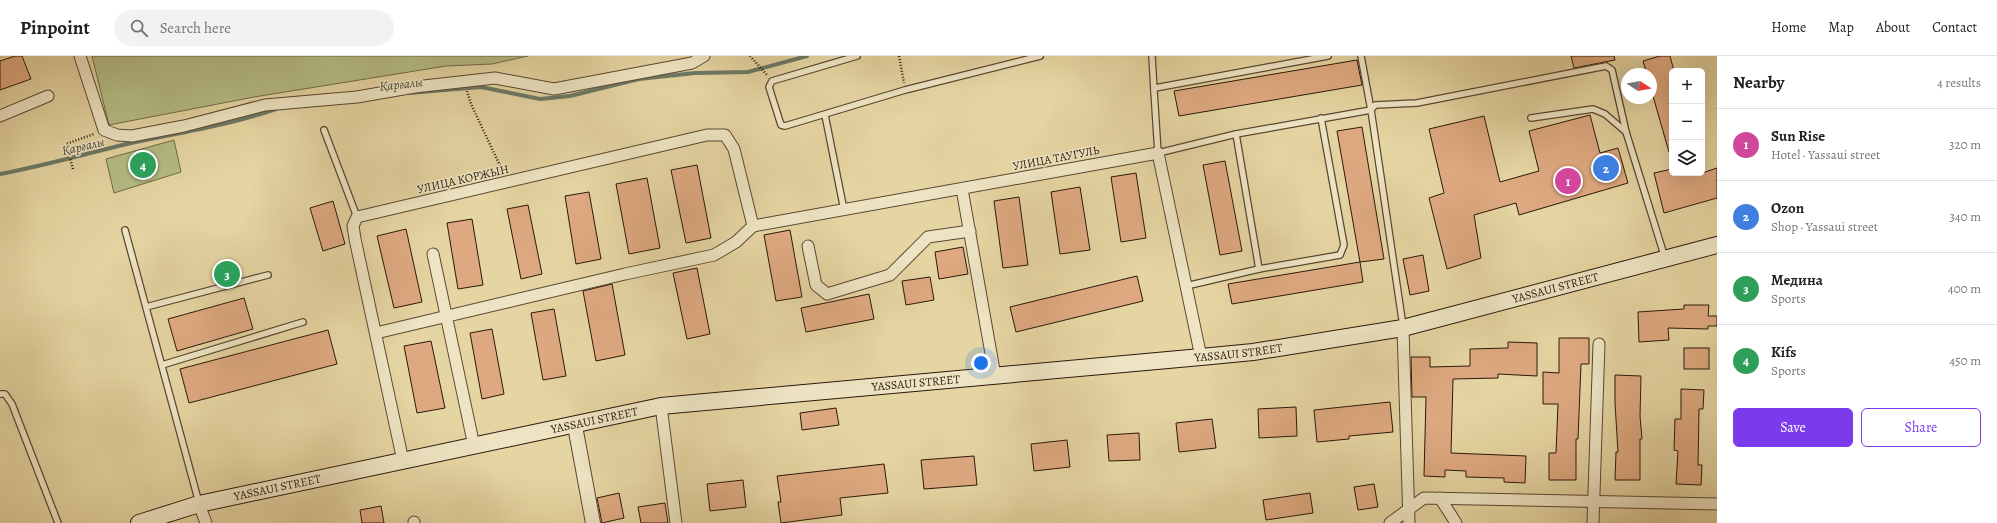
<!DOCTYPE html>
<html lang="en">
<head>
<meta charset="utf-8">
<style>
  body { margin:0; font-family:Alegreya,serif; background:#f2f2f2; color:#202124 }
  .controls { position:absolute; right:12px; top:12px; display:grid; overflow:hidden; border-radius:6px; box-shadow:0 4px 16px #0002 }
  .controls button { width:36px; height:36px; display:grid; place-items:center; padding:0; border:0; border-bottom:1px solid #e0e0e0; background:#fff; color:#202124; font:20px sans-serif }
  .compass { position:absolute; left:1621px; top:12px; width:36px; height:36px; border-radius:50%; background:#fff; box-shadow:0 4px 16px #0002; rotate:101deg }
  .you { position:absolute; left:981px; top:307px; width:14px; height:14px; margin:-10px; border:3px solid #fff; border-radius:50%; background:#1a73e8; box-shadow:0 0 0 6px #1a73e833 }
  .badge { display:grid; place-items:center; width:26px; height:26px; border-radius:50%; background:#7c3aed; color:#fff; font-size:13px; font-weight:700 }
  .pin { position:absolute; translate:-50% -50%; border:2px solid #fff; box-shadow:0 1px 4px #0006 }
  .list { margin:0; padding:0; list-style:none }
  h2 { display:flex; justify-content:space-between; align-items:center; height:52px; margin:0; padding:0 16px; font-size:17px }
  h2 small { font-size:13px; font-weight:400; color:#757577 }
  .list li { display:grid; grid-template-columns:26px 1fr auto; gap:12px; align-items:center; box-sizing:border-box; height:72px; padding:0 16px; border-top:1px solid #e0e0e0 }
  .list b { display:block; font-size:15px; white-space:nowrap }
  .list p { margin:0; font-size:13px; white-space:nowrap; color:#757577 }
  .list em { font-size:13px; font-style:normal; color:#757577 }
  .actions { display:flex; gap:8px; padding:12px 16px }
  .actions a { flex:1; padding:9px 0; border:1px solid #7c3aed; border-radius:6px; text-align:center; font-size:14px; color:#7c3aed }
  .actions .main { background:#7c3aed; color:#fff }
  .icon { flex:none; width:22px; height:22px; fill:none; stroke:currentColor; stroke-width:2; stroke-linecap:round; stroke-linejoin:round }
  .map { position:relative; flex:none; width:1717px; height:467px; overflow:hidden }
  header { display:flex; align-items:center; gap:24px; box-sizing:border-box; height:56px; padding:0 20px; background:#fff; border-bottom:1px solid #e0e0e0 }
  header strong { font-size:19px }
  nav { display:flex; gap:22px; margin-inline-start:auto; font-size:14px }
  .search { width:280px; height:36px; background:#f2f2f2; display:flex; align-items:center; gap:10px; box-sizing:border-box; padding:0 14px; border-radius:22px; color:#757577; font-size:15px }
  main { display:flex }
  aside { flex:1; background:#fff }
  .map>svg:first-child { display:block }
</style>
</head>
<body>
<header>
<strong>Pinpoint</strong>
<div class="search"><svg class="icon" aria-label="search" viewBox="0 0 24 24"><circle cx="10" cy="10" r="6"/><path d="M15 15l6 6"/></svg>Search here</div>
<nav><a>Home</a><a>Map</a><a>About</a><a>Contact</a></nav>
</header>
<main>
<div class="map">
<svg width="1717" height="467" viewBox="0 0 1717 467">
  <rect width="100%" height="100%" fill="#e5d5a2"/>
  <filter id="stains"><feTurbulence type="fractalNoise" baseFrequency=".005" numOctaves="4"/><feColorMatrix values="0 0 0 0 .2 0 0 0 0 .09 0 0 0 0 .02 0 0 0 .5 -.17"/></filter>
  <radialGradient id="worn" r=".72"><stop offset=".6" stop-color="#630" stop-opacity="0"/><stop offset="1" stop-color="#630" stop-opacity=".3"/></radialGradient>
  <g fill="#b5bd85" stroke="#706a48">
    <path d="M 92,0 L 528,0 L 492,8 L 446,10 L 254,41 L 109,69 Z"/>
    <path d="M 174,84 L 181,116 L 114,137 L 106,103 Z"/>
  </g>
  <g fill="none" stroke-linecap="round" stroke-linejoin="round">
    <g stroke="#6c7965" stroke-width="4">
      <path d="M 409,37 L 481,31 L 540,43 L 570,40 L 639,23 L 695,17 L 748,16 L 807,0"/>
      <path d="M 0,118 C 43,110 85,98 127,88 C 177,77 227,70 276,53"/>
    </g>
  </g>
  <g fill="#dea980" stroke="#2b180c">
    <path d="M 15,0 L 22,0 L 31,23 L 0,34 L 0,5 Z"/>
    <path d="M 1571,0 L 1614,0 L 1615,4 L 1574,12 Z"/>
    <path d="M 1660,0 L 1670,0 L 1674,15 L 1672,15 L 1672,96 L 1669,96 L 1651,33 L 1651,18 L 1647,18 L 1643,5 Z"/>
    <path d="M 1357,4 L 1362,29 L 1179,60 L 1174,35 Z"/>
    <path d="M 1590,59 L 1600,97 L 1618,92 L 1628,127 L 1519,159 L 1516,147 L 1474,159 L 1481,202 L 1447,213 L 1429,142 L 1444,137 L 1429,73 L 1484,60 L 1500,126 L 1539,115 L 1529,75 Z"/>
    <path d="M 1362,71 L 1384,203 L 1360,206 L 1337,75 Z"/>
    <path d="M 1225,105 L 1242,195 L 1220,199 L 1203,109 Z"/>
    <path d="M 697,109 L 711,182 L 686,187 L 671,114 Z"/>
    <path d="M 1717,112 L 1717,142 L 1664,157 L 1654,117 L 1672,113 L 1672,117 L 1702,117 Z"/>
    <path d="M 1136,117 L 1146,182 L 1121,186 L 1111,121 Z"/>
    <path d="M 647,122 L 660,192 L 629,198 L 616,128 Z"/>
    <path d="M 1080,131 L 1090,194 L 1060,198 L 1051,136 Z"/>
    <path d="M 589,136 L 601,203 L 576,208 L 565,140 Z"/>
    <path d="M 1019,141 L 1028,209 L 1003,212 L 994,145 Z"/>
    <path d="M 333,145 L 345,188 L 323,195 L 310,152 Z"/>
    <path d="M 528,149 L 542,218 L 521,223 L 507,153 Z"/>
    <path d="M 472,163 L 483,229 L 458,233 L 447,167 Z"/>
    <path d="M 406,173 L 422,246 L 394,252 L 377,180 Z"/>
    <path d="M 790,174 L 802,241 L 776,245 L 764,179 Z"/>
    <path d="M 963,191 L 968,218 L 939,223 L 935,196 Z"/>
    <path d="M 1423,199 L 1429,235 L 1410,239 L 1403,203 Z"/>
    <path d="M 1360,206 L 1363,226 L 1232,248 L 1228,228 Z"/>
    <path d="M 697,212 L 710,278 L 687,283 L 673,217 Z"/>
    <path d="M 1137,220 L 1143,245 L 1016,276 L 1010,251 Z"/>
    <path d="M 930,221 L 934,244 L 906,249 L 902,225 Z"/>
    <path d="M 612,228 L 625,299 L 596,305 L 583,235 Z"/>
    <path d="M 869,238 L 874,263 L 806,276 L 801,252 Z"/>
    <path d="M 244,242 L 253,273 L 177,295 L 168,263 Z"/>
    <path d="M 1684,249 L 1709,249 L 1708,260 L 1717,260 L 1717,270 L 1708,270 L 1708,273 L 1668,272 L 1669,284 L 1639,286 L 1638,256 L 1684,253 Z"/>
    <path d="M 554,253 L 566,320 L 543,324 L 531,257 Z"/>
    <path d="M 492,273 L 504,338 L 482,343 L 470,277 Z"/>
    <path d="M 328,274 L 337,308 L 189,347 L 180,313 Z"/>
    <path d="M 1559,282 L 1589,282 L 1589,308 L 1581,308 L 1578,383 L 1576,383 L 1576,424 L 1549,424 L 1549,397 L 1556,397 L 1558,348 L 1543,348 L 1543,316 L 1559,317 Z"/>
    <path d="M 431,285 L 445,352 L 417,357 L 404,290 Z"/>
    <path d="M 1508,286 L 1537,287 L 1537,320 L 1498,318 L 1498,322 L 1453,323 L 1451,397 L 1526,400 L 1525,427 L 1504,426 L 1504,422 L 1466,421 L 1466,415 L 1445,414 L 1445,421 L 1424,420 L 1426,341 L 1412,341 L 1411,301 L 1430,301 L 1430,311 L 1470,310 L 1470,293 L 1508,292 Z"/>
    <rect x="1684" y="292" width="25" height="21"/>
    <path d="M 1615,319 L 1641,320 L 1640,360 L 1642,383 L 1640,383 L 1640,424 L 1615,424 L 1616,396 L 1618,396 L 1615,347 Z"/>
    <path d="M 1681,333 L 1704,334 L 1703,353 L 1699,353 L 1698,409 L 1702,409 L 1701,429 L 1676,428 L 1678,395 L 1674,394 L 1675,363 L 1681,363 Z"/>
    <path d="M 1390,346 L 1393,376 L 1349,380 L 1349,383 L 1317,386 L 1314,354 Z"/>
    <path d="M 1296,351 L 1297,380 L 1259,382 L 1258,353 Z"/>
    <path d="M 836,352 L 839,369 L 802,374 L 800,357 Z"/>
    <path d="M 1212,363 L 1216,392 L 1179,396 L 1176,367 Z"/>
    <path d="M 1139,377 L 1140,404 L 1109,405 L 1107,379 Z"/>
    <path d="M 1067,384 L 1070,411 L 1034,415 L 1031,388 Z"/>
    <path d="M 974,400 L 977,429 L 924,433 L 921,404 Z"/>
    <path d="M 884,408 L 888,437 L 840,442 L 842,459 L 781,467 L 778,446 L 781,446 L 777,420 Z"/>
    <path d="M 743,424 L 746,451 L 710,455 L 707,428 Z"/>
    <path d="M 1374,428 L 1378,451 L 1358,454 L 1354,431 Z"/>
    <path d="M 619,437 L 624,462 L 602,467 L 597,442 Z"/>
    <path d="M 1310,437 L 1313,457 L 1266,464 L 1263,444 Z"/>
    <path d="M 665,447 L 668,467 L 641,467 L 638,451 Z"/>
    <path d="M 381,450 L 384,467 L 362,467 L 360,454 Z"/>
  </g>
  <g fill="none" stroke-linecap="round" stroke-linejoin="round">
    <g stroke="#5a4732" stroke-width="8">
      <g id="service">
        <path d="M 857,0 L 772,25 L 769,31 L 781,69 L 785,70 L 905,34 L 1040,0"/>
        <path d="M 1152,0 L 1154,35"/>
        <path d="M 1328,0 L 1155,32 L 1154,35 L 1158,97 L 1236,78 L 1371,54 L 1361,0"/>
        <path d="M 825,59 L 844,154"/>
        <path d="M 1531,62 L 1593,53 L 1605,58 L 1626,76"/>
        <path d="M 324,74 L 357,161"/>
        <path d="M 1236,78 L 1259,213"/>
        <path d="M 125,174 L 199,447"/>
        <path d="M 1186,230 L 1259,213 L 1340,199 L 1344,189 L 1321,62"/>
        <path d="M 146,251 L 268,219"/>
        <path d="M 1403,270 L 1371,54 L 1375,49 L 1417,47 L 1606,10 L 1612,14 L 1626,76 L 1665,202"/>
        <path d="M 162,309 L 303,266"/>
        <path d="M 0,338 L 5,338 L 12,348 L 58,467"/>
      </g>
    </g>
    <g stroke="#5a4732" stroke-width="13">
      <g id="minor">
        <path d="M 80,0 L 104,74 L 117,79 L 132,80 L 184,70 L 265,49 L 357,41 L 415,31 L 495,22 L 554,33 L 692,7 L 704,0"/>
        <path d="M 0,60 L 48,40"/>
        <path d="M 962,133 L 995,320"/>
        <path d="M 753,170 L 1158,97 L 1201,301"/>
        <path d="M 808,190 L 816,229 L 827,238 L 890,219 L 928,181 L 970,175"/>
        <path d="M 433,198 L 474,390"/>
        <path d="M 1403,272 L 1409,467"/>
        <path d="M 376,277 L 625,218 L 714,199 L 736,186 L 753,170"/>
        <path d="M 661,350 L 676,467"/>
        <path d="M 403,405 L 355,183 L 353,170 L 357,161 L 707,79 L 725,79 L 734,93 L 753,170"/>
        <path d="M 1440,442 L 1456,467"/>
        <path d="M 199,448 L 206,467"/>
        <path d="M 414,466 L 414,467"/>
        <path d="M 1390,467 L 1424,442 L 1717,448"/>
        <path d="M 1593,467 L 1599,288"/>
      </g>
    </g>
    <g stroke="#5a4732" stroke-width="16">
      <path id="tertiary" d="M 575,370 L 593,467"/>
    </g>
    <g stroke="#2b180c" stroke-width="18">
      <g id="secondary">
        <path id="s1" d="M 139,467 L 199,448 L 661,350 L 1201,301 L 1253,296 L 1403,272 L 1717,189"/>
      </g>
    </g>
    <g stroke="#2b180c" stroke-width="2.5" stroke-dasharray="1 2" stroke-linecap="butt">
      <path d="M 750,0 L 767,19"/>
      <path d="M 899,0 L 904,27"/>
      <path d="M 467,35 L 471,48 L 503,116"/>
      <path d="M 73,113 L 66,88 L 94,78"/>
    </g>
    <use href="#service" stroke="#eee4c3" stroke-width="5.5"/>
    <use href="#minor" stroke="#eee4c3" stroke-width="11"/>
    <use href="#tertiary" stroke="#eee4c3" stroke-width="14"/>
    <use href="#secondary" stroke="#eee4c3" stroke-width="16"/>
  </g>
  <g text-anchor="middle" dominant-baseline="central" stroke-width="3" stroke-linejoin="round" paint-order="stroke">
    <g font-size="12" fill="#2b180c" stroke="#eee4c3">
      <text transform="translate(1056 102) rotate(-11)">УЛИЦА ТАУГУЛЬ</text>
      <text transform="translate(463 123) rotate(-13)">УЛИЦА КОРЖЫН</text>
      <text stroke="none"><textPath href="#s1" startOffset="1439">YASSAUI STREET</textPath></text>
      <text stroke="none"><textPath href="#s1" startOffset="1115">YASSAUI STREET</textPath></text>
      <text stroke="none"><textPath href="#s1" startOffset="791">YASSAUI STREET</textPath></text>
      <text stroke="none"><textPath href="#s1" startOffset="467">YASSAUI STREET</textPath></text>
      <text stroke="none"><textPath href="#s1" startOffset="143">YASSAUI STREET</textPath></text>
    </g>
    <g font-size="13" font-style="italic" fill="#4b4839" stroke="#eee4c3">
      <text transform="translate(401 28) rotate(-6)">Қарғалы</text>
      <text transform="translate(83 90) rotate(-13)">Қарғалы</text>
    </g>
  </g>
  <rect width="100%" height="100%" filter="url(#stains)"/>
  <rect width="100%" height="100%" fill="url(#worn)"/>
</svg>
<div class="controls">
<button>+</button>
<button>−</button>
<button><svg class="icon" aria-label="layers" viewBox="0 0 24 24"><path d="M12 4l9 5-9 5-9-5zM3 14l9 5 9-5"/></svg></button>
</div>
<svg class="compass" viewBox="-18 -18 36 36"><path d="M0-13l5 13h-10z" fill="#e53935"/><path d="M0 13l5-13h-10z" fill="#757577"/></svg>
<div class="you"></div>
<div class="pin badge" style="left:1568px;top:125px;background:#d1479c">1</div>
<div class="pin badge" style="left:1606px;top:112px;background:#3f7fe0">2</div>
<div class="pin badge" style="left:227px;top:218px;background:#2e9e5b">3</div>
<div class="pin badge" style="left:143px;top:109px;background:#2e9e5b">4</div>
</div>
<aside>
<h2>Nearby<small>4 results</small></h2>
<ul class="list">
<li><span class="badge" style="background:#d1479c">1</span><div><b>Sun Rise</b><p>Hotel · Yassaui street</p></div><em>320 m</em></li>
<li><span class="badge" style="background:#3f7fe0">2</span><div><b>Ozon</b><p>Shop · Yassaui street</p></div><em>340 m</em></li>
<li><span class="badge" style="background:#2e9e5b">3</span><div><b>Медина</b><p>Sports</p></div><em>400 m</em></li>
<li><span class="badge" style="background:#2e9e5b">4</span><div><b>Kifs</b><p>Sports</p></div><em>450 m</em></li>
</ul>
<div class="actions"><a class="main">Save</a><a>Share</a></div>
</aside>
</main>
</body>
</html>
